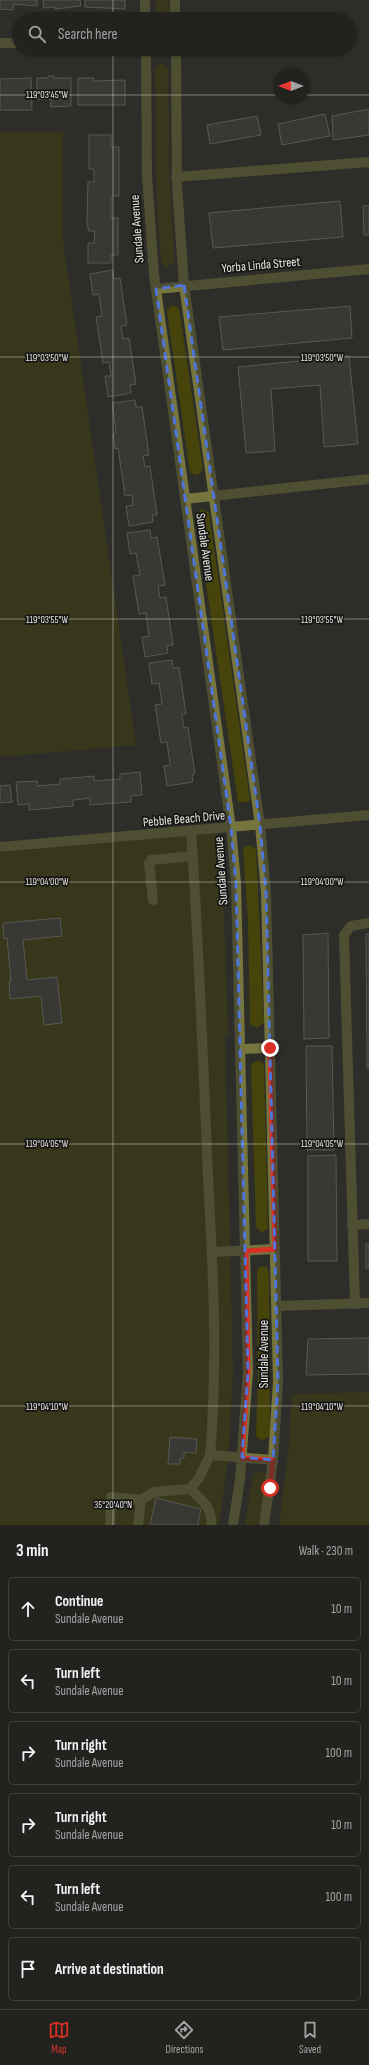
<!DOCTYPE html>
<html lang="en">
<head>
<meta charset="utf-8">
<style>
  body { margin:0; font-family:"Sofia Sans Condensed",sans-serif; background:#2e2f2c; color:#f1f3f6 }
  .compass { position:absolute; left:273px; top:68px; width:36px; height:36px; border-radius:50%; background:#22221f; box-shadow:0 1px 3px #0004; rotate:270deg }
  .stop { position:absolute; width:12px; height:12px; margin:-9px; border:3px solid #d93025; border-radius:50%; background:#fff }
  .stop.end { background:#d93025; border-color:#fff; box-shadow:0 1px 4px #0008 }
  .list { margin:0; padding:0; list-style:none }
  h2 { display:flex; justify-content:space-between; align-items:center; height:52px; margin:0; padding:0 16px; font-size:17px }
  h2 small { font-size:13px; font-weight:400; color:#a2a4a4 }
  .list li { display:grid; grid-template-columns:26px 1fr auto; gap:12px; align-items:center; box-sizing:border-box; height:64px; margin:0 8px 8px; padding:0 8px; border:1px solid #3f3f3d; border-radius:6px }
  .list b { display:block; font-size:15px; white-space:nowrap }
  .list p { margin:0; font-size:13px; white-space:nowrap; color:#a2a4a4 }
  .list em { font-size:13px; font-style:normal; color:#a2a4a4 }
  .icon { flex:none; width:22px; height:22px; fill:none; stroke:currentColor; stroke-width:2; stroke-linecap:round; stroke-linejoin:round }
  .map { position:relative; flex:none; width:369px; height:1525px; overflow:hidden }
  .search { position:absolute; background:#22221f; box-shadow:0 1px 3px #0004; left:12px; right:12px; top:12px; height:44px; display:flex; align-items:center; gap:10px; box-sizing:border-box; padding:0 14px; border-radius:22px; color:#a2a4a4; font-size:15px }
  .sheet { height:484px; background:#22221f }
  nav { display:flex; justify-content:space-around; align-items:center; box-sizing:border-box; height:56px; border-top:1px solid #3f3f3d; background:#22221f; font-size:11px; color:#a2a4a4 }
  nav a { display:grid; justify-items:center; gap:2px }
  nav .on { color:#d93025 }
  .map>svg:first-child { display:block }
</style>
</head>
<body>
<div class="map">
<svg width="369" height="1525" viewBox="0 0 369 1525">
  <rect width="100%" height="100%" fill="#2e2e29"/>
  <g fill="#46440a">
    <path d="M 156,0 L 169,0 L 169,19 L 155,19 Z"/>
    <path d="M 162,64 L 166,66 L 168,69 L 169,163 L 174,262 L 168,267 L 163,265 L 161,260 L 157,200 L 155,69 L 158,65 Z"/>
    <path d="M 0,132 L 63,132 L 63,241 L 136,745 L 0,757 Z"/>
    <path d="M 172,305 L 179,308 L 203,469 L 198,475 L 190,473 L 167,311 Z"/>
    <path d="M 202,509 L 209,513 L 250,800 L 248,802 L 238,802 L 196,515 Z"/>
    <path d="M 217,832 C 225,900 226,968 228,1036 L 225,1037 L 233,1375 L 228,1460 L 219,1525 L 0,1525 L 0,853 Z"/>
    <path d="M 249,845 L 256,849 L 264,1023 L 257,1028 L 250,1024 L 248,920 L 243,850 L 245,846 Z"/>
    <path d="M 256,1061 L 260,1061 L 264,1064 L 268,1228 L 262,1233 L 256,1227 L 251,1065 Z"/>
    <path d="M 262,1266 L 267,1267 L 269,1275 L 270,1436 L 262,1441 L 256,1436 L 258,1379 L 257,1272 L 258,1268 Z"/>
    <path d="M 369,1392 L 369,1525 L 279,1525 L 289,1445 L 292,1394 Z"/>
    <path d="M 260,1471 L 265,1474 L 266,1481 L 258,1525 L 245,1525 L 253,1474 Z"/>
  </g>
  <g fill="#454540" stroke="#8c8c86">
    <path d="M 0,0 L 37,0 L 37,6 L 14,4 L 13,10 L 0,9 Z"/>
    <path d="M 43,0 L 80,0 L 81,6 L 55,9 L 55,7 L 44,8 Z"/>
    <path d="M 85,0 L 125,0 L 125,9 L 85,7 Z"/>
    <path d="M 48,76 L 54,76 L 54,78 L 71,78 L 71,106 L 51,107 L 51,99 L 37,99 L 37,78 L 48,78 Z"/>
    <path d="M 31,78 L 32,110 L 0,110 L 0,79 Z"/>
    <path d="M 78,78 L 94,78 L 94,81 L 125,80 L 125,105 L 78,105 Z"/>
    <path d="M 369,109 L 369,135 L 333,140 L 332,116 Z"/>
    <path d="M 325,114 L 330,136 L 282,145 L 278,124 Z"/>
    <path d="M 257,116 L 261,135 L 210,144 L 207,125 Z"/>
    <path d="M 89,135 L 111,135 L 111,147 L 119,147 L 119,196 L 111,196 L 111,218 L 118,218 L 118,255 L 111,255 L 111,263 L 88,263 L 88,243 L 94,243 L 95,231 L 89,231 L 87,223 L 88,182 L 94,182 L 94,169 L 89,169 Z"/>
    <path d="M 340,201 L 343,237 L 213,248 L 209,213 Z"/>
    <path d="M 363,206 L 369,206 L 369,235 L 364,235 Z"/>
    <path d="M 112,270 L 114,279 L 120,278 L 127,325 L 121,326 L 123,339 L 129,338 L 136,384 L 130,385 L 131,393 L 108,397 L 105,376 L 111,376 L 109,362 L 103,363 L 96,317 L 102,316 L 99,294 L 93,295 L 90,274 Z"/>
    <path d="M 350,306 L 352,338 L 223,350 L 219,317 Z"/>
    <path d="M 349,356 L 358,444 L 324,447 L 320,385 L 271,389 L 275,451 L 246,453 L 238,367 Z"/>
    <path d="M 135,400 L 136,407 L 142,407 L 149,455 L 143,456 L 145,467 L 150,466 L 157,515 L 152,515 L 153,522 L 129,526 L 126,506 L 133,505 L 132,495 L 125,496 L 118,448 L 115,449 L 113,434 L 116,433 L 112,403 Z"/>
    <path d="M 150,530 L 151,538 L 157,537 L 165,585 L 158,586 L 160,598 L 166,597 L 173,645 L 167,646 L 168,653 L 145,657 L 142,637 L 149,636 L 146,613 L 139,614 L 133,576 L 140,575 L 136,553 L 130,554 L 127,533 Z"/>
    <path d="M 172,660 L 173,668 L 179,667 L 186,714 L 182,715 L 184,728 L 188,727 L 195,774 L 192,775 L 193,782 L 167,786 L 164,766 L 170,765 L 167,742 L 161,743 L 155,705 L 162,704 L 159,683 L 152,684 L 149,663 Z"/>
    <path d="M 140,772 L 142,795 L 131,796 L 131,802 L 90,805 L 90,798 L 73,800 L 73,806 L 29,810 L 29,804 L 18,805 L 16,782 L 37,781 L 37,786 L 60,784 L 60,779 L 94,776 L 94,781 L 120,779 L 120,774 Z"/>
    <path d="M 10,785 L 12,802 L 0,803 L 0,786 Z"/>
    <path d="M 60,918 L 62,936 L 23,940 L 27,980 L 57,977 L 62,1023 L 44,1025 L 41,996 L 10,999 L 9,982 L 11,982 L 7,938 L 4,939 L 3,923 Z"/>
    <path d="M 328,933 L 329,1038 L 304,1039 L 303,935 Z"/>
    <path d="M 366,934 L 369,934 L 369,1068 L 367,1068 Z"/>
    <path d="M 306,1046 L 332,1046 L 334,1150 L 307,1150 Z"/>
    <path d="M 336,1155 L 337,1261 L 308,1261 L 308,1156 Z"/>
    <rect x="366" y="1244" width="3" height="24"/>
    <path d="M 369,1338 L 369,1374 L 306,1375 L 308,1339 Z"/>
    <path d="M 170,1437 L 197,1439 L 196,1453 L 184,1452 L 184,1458 L 180,1458 L 180,1464 L 168,1464 Z"/>
    <path d="M 156,1498 L 201,1509 L 198,1523 L 199,1525 L 150,1525 Z"/>
  </g>
  <g fill="none" stroke-linecap="round" stroke-linejoin="round">
    <g stroke="#75753d" stroke-width="10">
      <path d="M 145,0 L 145,19"/>
      <path d="M 175,0 L 175,19"/>
      <path d="M 0,43 L 19,43"/>
      <path d="M 146,49 L 147,176 L 154,275 L 231,828 L 236,883 L 248,1372 L 240,1479 L 233,1525"/>
      <path d="M 176,49 L 177,185 L 184,285 L 260,825 L 266,892 L 278,1381 L 273,1460 L 264,1525"/>
      <path d="M 176,177 L 369,162"/>
      <path d="M 156,289 L 369,269"/>
      <path d="M 185,499 L 369,479"/>
      <path d="M 191,831 C 199,946 203,1061 208,1176 C 213,1270 218,1362 210,1455 L 273,1460"/>
      <path d="M 0,847 L 369,815"/>
      <path d="M 153,900 L 149,863 L 151,860 L 193,856"/>
      <path d="M 241,1049 L 270,1048"/>
      <path d="M 352,1225 L 369,1224"/>
      <path d="M 212,1252 L 275,1249"/>
      <path d="M 355,1304 L 344,935 L 351,926 L 369,923"/>
      <path d="M 277,1306 L 369,1303"/>
      <path d="M 190,1489 C 201,1499 213,1508 211,1525"/>
      <path d="M 110,1525 L 111,1497 L 141,1500 L 154,1492 L 190,1489 L 199,1478 L 210,1455"/>
      <path d="M 138,1525 L 141,1500"/>
    </g>
  </g>
  <g fill="none" stroke-linecap="round" stroke-linejoin="round">
    <path stroke="#d93025" stroke-width="5" d="M 270,1488 L 273,1460 L 242,1458 L 248,1372 L 246,1251 L 275,1249 L 270,1048"/>
  </g>
  <path d="M0 0H369V1525H0ZM 184,285 L 260,825 L 266,892 L 278,1381 L 273,1460 L 242,1457 L 248,1372 L 236,883 L 231,828 L 156,289 Z" fill="#2e2e29" fill-opacity=".55" fill-rule="evenodd"/>
  <path fill="none" stroke="#4f74da" stroke-width="3" stroke-dasharray="8 5" stroke-linejoin="round" d="M 184,285 L 260,825 L 266,892 L 278,1381 L 273,1460 L 242,1457 L 248,1372 L 236,883 L 231,828 L 156,289 Z"/>
  <path fill="none" stroke="#e5e5e2" stroke-width="1" stroke-opacity="0.45" d="M 113,0 L 113,19M 113,49 L 113,1525M 0,95 L 279,95M 303,95 L 369,95M 0,357 L 369,357M 0,619 L 369,619M 0,882 L 369,882M 0,1144 L 369,1144M 0,1406 L 369,1406"/>
  <g text-anchor="middle" dominant-baseline="central" stroke-width="3.5" stroke-linejoin="round" paint-order="stroke">
    <g font-size="13" fill="#e5e5e2" stroke="#161614">
      <text transform="translate(137 229) rotate(-94)">Sundale Avenue</text>
      <text transform="translate(261 265) rotate(-5)">Yorba Linda Street</text>
      <text transform="translate(205 547) rotate(82)">Sundale Avenue</text>
      <text transform="translate(184 819) rotate(-5)">Pebble Beach Drive</text>
      <text transform="translate(221 871) rotate(-94)">Sundale Avenue</text>
      <text transform="translate(264 1354) rotate(-90)">Sundale Avenue</text>
    </g>
  </g>
  <g font-size="10" text-anchor="middle" fill="#e5e5e2" stroke="#161614" stroke-width="3.5" stroke-linejoin="round" paint-order="stroke">
    <text x="47" y="98">119°03'45"W</text>
    <text x="322" y="361">119°03'50"W</text>
    <text x="47" y="361">119°03'50"W</text>
    <text x="47" y="623">119°03'55"W</text>
    <text x="322" y="623">119°03'55"W</text>
    <text x="47" y="885">119°04'00"W</text>
    <text x="322" y="885">119°04'00"W</text>
    <text x="322" y="1147">119°04'05"W</text>
    <text x="47" y="1147">119°04'05"W</text>
    <text x="47" y="1410">119°04'10"W</text>
    <text x="322" y="1410">119°04'10"W</text>
    <text x="113" y="1508">35°20'40"N</text>
  </g>
</svg>
<svg class="compass" viewBox="-18 -18 36 36"><path d="M0-13l5 13h-10z" fill="#e53935"/><path d="M0 13l5-13h-10z" fill="#a2a4a4"/></svg>
<div class="stop" style="left:270px;top:1488px"></div>
<div class="stop end" style="left:270px;top:1048px"></div>
<div class="search"><svg class="icon" aria-label="search" viewBox="0 0 24 24"><circle cx="10" cy="10" r="6"/><path d="M15 15l6 6"/></svg>Search here</div>
</div>
<section class="sheet">
<h2>3 min<small>Walk · 230 m</small></h2>
<ul class="list">
<li><svg class="icon" aria-label="ahead" viewBox="0 0 24 24"><path d="M12 20V5M6 11l6-6 6 6"/></svg><div><b>Continue</b><p>Sundale Avenue</p></div><em>10 m</em></li>
<li><svg class="icon" aria-label="left" viewBox="0 0 24 24"><path d="M17 20v-9H6M10 6l-5 5 5 5"/></svg><div><b>Turn left</b><p>Sundale Avenue</p></div><em>10 m</em></li>
<li><svg class="icon" aria-label="right" viewBox="0 0 24 24"><path d="M7 20v-9h11M14 6l5 5-5 5"/></svg><div><b>Turn right</b><p>Sundale Avenue</p></div><em>100 m</em></li>
<li><svg class="icon" aria-label="right" viewBox="0 0 24 24"><path d="M7 20v-9h11M14 6l5 5-5 5"/></svg><div><b>Turn right</b><p>Sundale Avenue</p></div><em>10 m</em></li>
<li><svg class="icon" aria-label="left" viewBox="0 0 24 24"><path d="M17 20v-9H6M10 6l-5 5 5 5"/></svg><div><b>Turn left</b><p>Sundale Avenue</p></div><em>100 m</em></li>
<li><svg class="icon" aria-label="arrive" viewBox="0 0 24 24"><path d="M6 21V4h12l-3 4 3 4H6"/></svg><div><b>Arrive at destination</b></div></li>
</ul>
</section>
<nav>
<a class="on"><svg class="icon" aria-label="map" viewBox="0 0 24 24"><path d="M3 6l6-2 6 2 6-2v14l-6 2-6-2-6 2zM9 4v14M15 6v14"/></svg>Map</a>
<a><svg class="icon" aria-label="directions" viewBox="0 0 24 24"><path d="M12 3l9 9-9 9-9-9zM9 14v-3h6M13 9l2 2-2 2"/></svg>Directions</a>
<a><svg class="icon" aria-label="saved" viewBox="0 0 24 24"><path d="M7 4h10v16l-5-4-5 4z"/></svg>Saved</a>
</nav>
</body>
</html>
